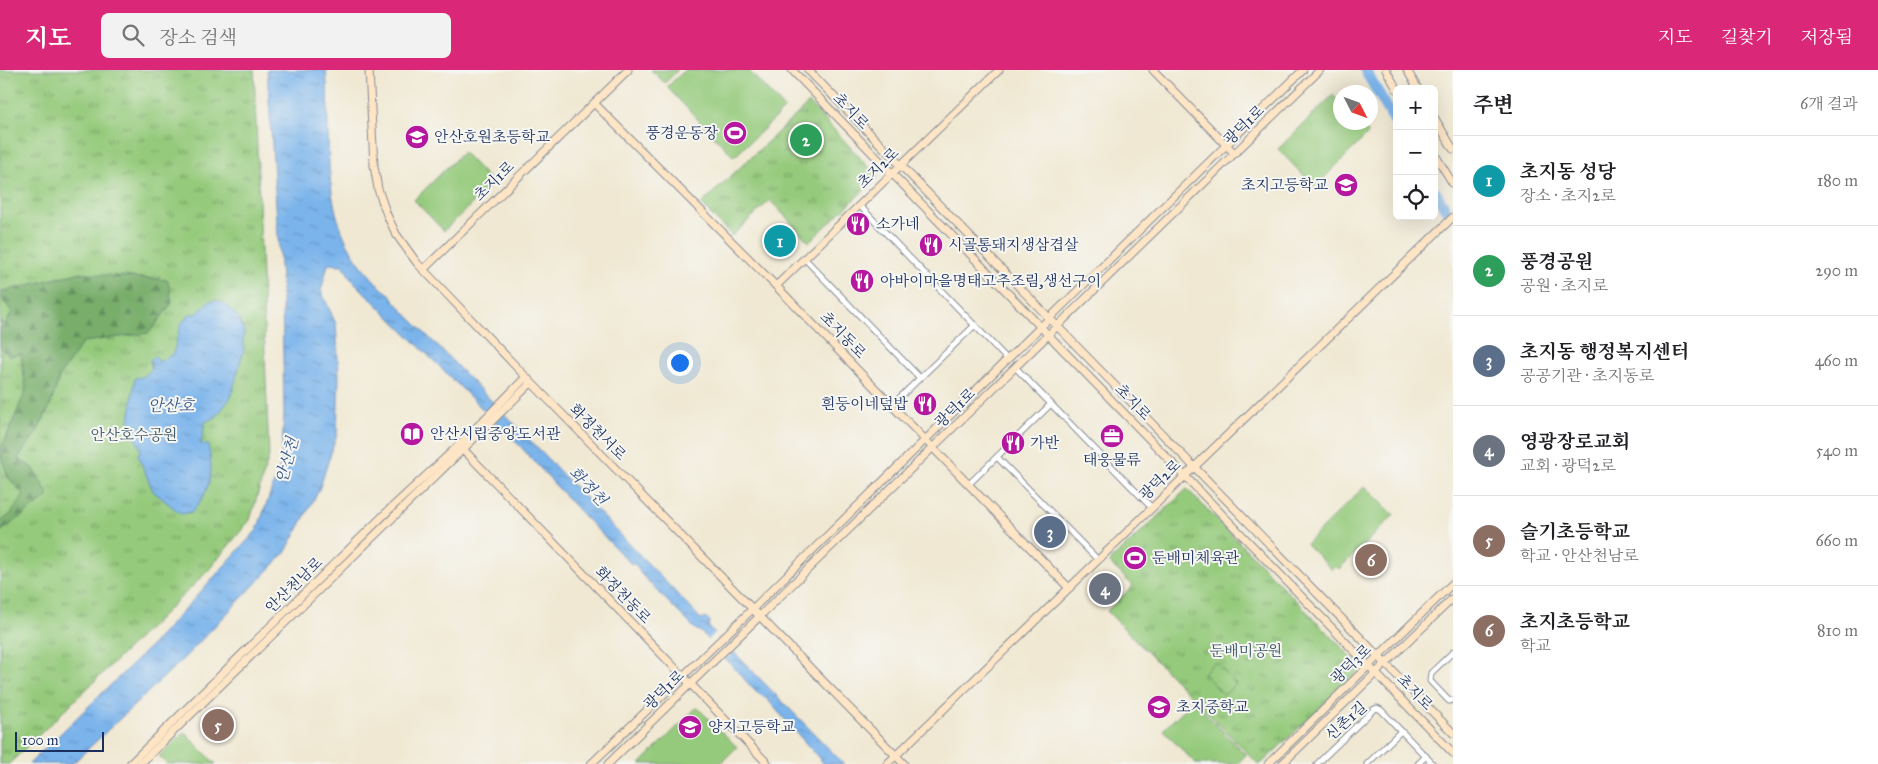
<!DOCTYPE html>
<html lang="ko">
<head>
<meta charset="utf-8">
<style>
  body { margin:0; font-family:"IM FELL Great Primer","Noto Serif KR",serif; background:#f2f2f2; color:#202124 }
  .controls { position:absolute; right:15px; top:15px; display:grid; overflow:hidden; border-radius:8px; box-shadow:0 5px 20px #0002 }
  .controls button { width:45px; height:45px; display:grid; place-items:center; padding:0; border:0; border-bottom:1px solid #e0e0e0; background:#fff; color:#202124; font:25px sans-serif }
  .compass { position:absolute; left:1333px; top:15px; width:45px; height:45px; border-radius:50%; background:#fff; box-shadow:0 5px 20px #0002; rotate:132deg }
  .scale { position:absolute; left:15px; bottom:12px; width:89px; box-sizing:border-box; padding-left:5px; border:2px solid #1b2f5e; border-top:0; font-size:14px; line-height:18px; white-space:nowrap; color:#1b2f5e; -webkit-text-stroke:4px #f6f6f2; paint-order:stroke }
  .you { position:absolute; left:679px; top:292px; width:18px; height:18px; margin:-12px; border:4px solid #fff; border-radius:50%; background:#1a73e8; box-shadow:0 0 0 8px #1a73e833 }
  .badge { display:grid; place-items:center; width:32px; height:32px; border-radius:50%; background:#db2777; color:#fff; font-size:16px; font-weight:700 }
  .pin { position:absolute; translate:-50% -50%; border:2px solid #fff; box-shadow:0 1px 5px #0006 }
  .list { margin:0; padding:0; list-style:none }
  h2 { display:flex; justify-content:space-between; align-items:center; height:65px; margin:0; padding:0 20px; font-size:21px }
  h2 small { font-size:16px; font-weight:400; color:#757577 }
  .list li { display:grid; grid-template-columns:32px 1fr auto; gap:15px; align-items:center; box-sizing:border-box; height:90px; padding:0 20px; border-top:1px solid #e0e0e0 }
  .list b { display:block; font-size:19px; white-space:nowrap }
  .list p { margin:0; font-size:16px; white-space:nowrap; color:#757577 }
  .list em { font-size:16px; font-style:normal; color:#757577 }
  .icon { flex:none; width:28px; height:28px; fill:none; stroke:currentColor; stroke-width:2; stroke-linecap:round; stroke-linejoin:round }
  .map { position:relative; flex:none; width:1453px; height:694px; overflow:hidden }
  header { display:flex; align-items:center; gap:30px; box-sizing:border-box; height:70px; padding:0 25px; background:#db2777; color:#fff }
  header strong { font-size:24px }
  nav { display:flex; gap:28px; margin-inline-start:auto; font-size:18px }
  .search { width:350px; height:45px; background:#f2f2f2; display:flex; align-items:center; gap:12px; box-sizing:border-box; padding:0 18px; border-radius:8px; color:#757577; font-size:19px }
  main { display:flex }
  aside { flex:1; background:#fff }
  .map>svg:first-child { display:block }
</style>
</head>
<body>
<header>
<strong>지도</strong>
<div class="search"><svg class="icon" aria-label="search" viewBox="0 0 24 24"><circle cx="10" cy="10" r="6"/><path d="M15 15l6 6"/></svg>장소 검색</div>
<nav><a>지도</a><a>길찾기</a><a>저장됨</a></nav>
</header>
<main>
<div class="map">
<svg width="1453" height="694" viewBox="0 0 1453 694">
  <defs>
    <pattern id="grass-tufts" width="24" height="20" patternUnits="userSpaceOnUse" patternTransform="scale(1.25)"><rect width="24" height="20" fill="#95ca7b"/><path d="M3 7l-1-3M5 7V3M7 7l1-3M15 17l-1-3M17 17v-4M19 17l1-3" fill="none" stroke="#79a468"/></pattern>
    <pattern id="forest-firs" width="22" height="20" patternUnits="userSpaceOnUse" patternTransform="scale(1.25)"><rect width="22" height="20" fill="#78ae6b"/><path d="M5 1l3.5 6h-7zM16 11l3.5 6h-7z" fill="#628e5b"/></pattern>
    <pattern id="water-ripples" width="26" height="14" patternUnits="userSpaceOnUse" patternTransform="scale(1.25)"><rect width="26" height="14" fill="#7ab4eb"/><path d="M2 4q2-2 4 0t4 0M15 11q2-2 4 0t4 0" fill="none" stroke="#6393c2"/></pattern>
  </defs>
  <rect width="100%" height="100%" fill="#f6f6f2"/>
  <filter id="ink" filterUnits="userSpaceOnUse"><feTurbulence type="fractalNoise" baseFrequency=".02" numOctaves="2"/><feDisplacementMap in="SourceGraphic" scale="10" xChannelSelector="R" yChannelSelector="G"/><feConvolveMatrix kernelMatrix="1 2 1 2 8 2 1 2 1" color-interpolation-filters="sRGB"/></filter>
  <filter id="wash" filterUnits="userSpaceOnUse"><feTurbulence type="fractalNoise" baseFrequency=".0096" numOctaves="4" result="noise"/><feDisplacementMap in="SourceGraphic" scale="20" xChannelSelector="R" yChannelSelector="G"/><feGaussianBlur stdDeviation="1.12" result="paint"/><feColorMatrix in="noise" values="0 0 0 0 0 0 0 0 0 0 0 0 0 0 0 0 0 1.4 0 .05"/><feComposite in="paint" operator="in"/></filter>
  <g filter="url(#wash)">
    <rect width="100%" height="100%" fill="#f0e8d2"/>
    <g fill="url(#grass-tufts)" stroke="#587c6c">
      <path d="M 0,0 L 254,0 L 269,386 L 250,450 L 206,503 L 9,694 L 0,694 Z"/>
      <path d="M 809,33 L 878,107 L 809,172 L 770,130 L 732,166 L 701,134 Z"/>
      <path d="M 1187,419 L 1362,598 L 1261,694 L 1258,694 L 1107,541 L 1133,516 L 1109,492 Z"/>
    </g>
    <path fill="url(#forest-firs)" stroke="#4a6e64" d="M 78,203 L 168,210 L 172,233 L 149,263 L 83,272 L 60,305 L 51,334 L 37,362 L 18,388 L 34,399 L 49,426 L 0,462 L 0,452 L 11,444 L 24,425 L 8,407 L 0,382 L 26,320 L 21,284 L 9,286 L 0,277 L 0,250 L 5,255 L 12,242 L 0,225 L 0,222 Z"/>
    <g fill="#95ca7b" stroke="#587c6c">
      <path d="M 651,0 L 678,0 L 665,13 Z"/>
      <path d="M 685,0 L 748,0 L 785,39 L 734,87 L 667,17 Z"/>
      <path d="M 1333,25 L 1340,33 L 1340,52 L 1359,53 L 1369,63 L 1315,117 L 1278,79 Z"/>
      <path d="M 463,82 L 493,113 L 444,161 L 414,130 Z"/>
      <path d="M 1365,416 L 1394,445 L 1339,499 L 1336,496 L 1332,500 L 1306,474 Z"/>
      <path d="M 1215,592 L 1236,614 L 1224,625 L 1203,603 Z"/>
      <path d="M 1193,631 L 1246,685 L 1237,694 L 1196,694 L 1163,660 Z"/>
      <path d="M 697,637 L 737,677 L 720,694 L 640,694 Z"/>
      <path d="M 184,662 L 216,694 L 167,694 L 159,686 Z"/>
    </g>
    <g fill="url(#water-ripples)" stroke="#4a72a4">
      <path d="M 267,0 L 326,0 C 332,68 317,145 366,201 C 374,210 381,219 390,224 L 393,229 L 405,243 L 525,365 L 701,549 L 706,548 L 710,551 L 708,556 L 844,694 L 824,694 L 767,629 L 756,622 L 701,562 L 695,559 L 641,504 L 635,494 L 631,494 L 579,441 L 521,377 L 352,210 L 343,195 L 328,194 L 321,221 L 336,254 L 339,306 L 337,364 L 319,420 L 285,483 L 184,588 L 72,694 L 29,694 L 151,576 L 257,460 L 281,394 L 284,344 L 282,225 Z"/>
      <path d="M 216,230 L 225,234 L 239,248 L 244,262 L 243,270 L 244,278 L 231,327 L 216,347 L 205,352 L 201,374 L 208,375 C 214,404 211,419 192,442 L 181,444 L 153,421 L 138,385 L 141,379 L 134,366 L 130,367 L 129,352 L 135,308 L 143,307 L 152,299 L 150,290 L 155,286 L 159,292 L 173,284 L 181,254 L 190,244 L 197,244 L 208,232 Z"/>
    </g>
    <path fill="#f0e8d2" d="M 717,561 L 735,580 L 724,591 L 706,572 Z"/>
    <g fill="none" stroke-linecap="round" stroke-linejoin="round">
      <g stroke="#7ab4eb" stroke-width="11">
        <path d="M 1365,0 L 1397,55"/>
        <path d="M 1434,120 L 1445,138"/>
      </g>
    </g>
  </g>
  <g filter="url(#ink)">
    <g fill="none" stroke-linecap="round" stroke-linejoin="round">
      <g stroke="#868c98" stroke-width="7">
        <g id="street">
          <path d="M 859,135 L 1007,289"/>
          <path d="M 804,188 L 920,308"/>
          <path d="M 1015,297 L 1152,438"/>
          <path d="M 892,335 L 975,255"/>
          <path d="M 997,387 L 1098,490"/>
          <path d="M 968,415 L 1051,334"/>
          <path d="M 1453,582 L 1431,603 L 1430,611 L 1449,631 L 1453,630"/>
          <path d="M 1317,694 L 1373,640 L 1377,638 L 1381,640 L 1433,694"/>
          <path d="M 1367,694 L 1401,661"/>
          <path d="M 1418,694 L 1426,686"/>
        </g>
      </g>
      <g stroke="#868c98" stroke-width="9">
        <g id="secondary">
          <path d="M 369,0 L 374,96 L 378,119 L 387,145 L 396,164 L 417,193 L 526,307 L 904,694"/>
          <path d="M 792,0 L 1453,683"/>
          <path d="M 808,0 L 1453,663"/>
          <path d="M 1153,0 L 1234,83"/>
          <path d="M 1386,0 L 1397,19"/>
          <path d="M 1407,0 L 1418,19"/>
          <path d="M 594,33 L 776,216 L 1069,518"/>
          <path d="M 1434,47 L 1453,79"/>
          <path d="M 1434,83 L 1453,114"/>
          <path d="M 423,200 L 628,0"/>
          <path d="M 776,216 L 999,0"/>
          <path d="M 459,375 L 768,694"/>
          <path d="M 130,694 L 390,439 L 459,375 L 526,307"/>
          <path d="M 140,694 L 531,313"/>
          <path d="M 591,694 L 734,557 L 1303,0"/>
          <path d="M 608,694 L 1320,0"/>
          <path d="M 887,694 L 1453,147"/>
          <path d="M 1268,694 L 1453,513"/>
          <path d="M 1282,694 L 1453,528"/>
        </g>
      </g>
      <use href="#street" stroke="#fff" stroke-width="5"/>
      <use href="#secondary" stroke="#fde5c5" stroke-width="7"/>
    </g>
  </g>
  <defs>
    <g id="stadium-disc" transform="scale(1.25)"><circle r="9.5" fill="#b5179e" stroke="#f6f6f2"/><path d="M0-5a6.5 5 0 1 0 0 10a6.5 5 0 1 0 0-10ZM-3.5-1.8h7v3.6h-7Z" fill="#fff"/></g>
    <g id="school-disc" transform="scale(1.25)"><circle r="9.5" fill="#b5179e" stroke="#f6f6f2"/><path d="M0-5L7-2L0 1L-7-2ZM-4 1L0 2.5L4 1V4Q0 6-4 4Z" fill="#fff"/></g>
    <g id="restaurant-disc" transform="scale(1.25)"><circle r="9.5" fill="#b5179e" stroke="#f6f6f2"/><path d="M-5-6h1v4h1v-4h1v4h1v-4h1v5L-1.5 .5V6h-2V.5L-5-1ZM5-6V6H3V1.5H1.5Q1.5-4 5-6Z" fill="#fff"/></g>
    <g id="library-disc" transform="scale(1.25)"><circle r="9.5" fill="#b5179e" stroke="#f6f6f2"/><path d="M-6-4Q-3-5.5-.7-3.5V5Q-3 3-6 4ZM6-4Q3-5.5 .7-3.5V5Q3 3 6 4Z" fill="#fff"/></g>
    <g id="office-disc" transform="scale(1.25)"><circle r="9.5" fill="#b5179e" stroke="#f6f6f2"/><path d="M-6-3h4V-5.5h4V-3h4V5H-6ZM-1-4.5V-3h2v-1.5ZM-6 0V1H6V0Z" fill="#fff"/></g>
  </defs>
  <g fill-rule="evenodd">
    <use href="#stadium-disc" x="735" y="63"/>
    <use href="#school-disc" x="417" y="67"/>
    <use href="#school-disc" x="1346" y="115"/>
    <use href="#restaurant-disc" x="858" y="154"/>
    <use href="#restaurant-disc" x="931" y="175"/>
    <use href="#restaurant-disc" x="862" y="211"/>
    <use href="#restaurant-disc" x="925" y="334"/>
    <use href="#library-disc" x="412" y="364"/>
    <use href="#office-disc" x="1112" y="366"/>
    <use href="#restaurant-disc" x="1013" y="373"/>
    <use href="#stadium-disc" x="1135" y="488"/>
    <use href="#school-disc" x="1159" y="637"/>
    <use href="#school-disc" x="690" y="657"/>
  </g>
  <g text-anchor="middle" dominant-baseline="central" stroke-width="4" stroke-linejoin="round" paint-order="stroke">
    <g font-size="15" fill="#1b2f5e" stroke="#f6f6f2">
      <text transform="translate(851 41) rotate(46)">초지로</text>
      <text transform="translate(1244 55) rotate(-44)">광덕1로</text>
      <text transform="translate(878 98) rotate(-44)">초지2로</text>
      <text transform="translate(494 111) rotate(-44)">초지1로</text>
      <text transform="translate(843 265) rotate(46)">초지동로</text>
      <text transform="translate(1133 332) rotate(46)">초지로</text>
      <text transform="translate(955 338) rotate(-44)">광덕1로</text>
      <text transform="translate(598 362) rotate(45)">화정천서로</text>
      <text transform="translate(1160 410) rotate(-44)">광덕2로</text>
      <text transform="translate(294 515) rotate(-44)">안산천남로</text>
      <text transform="translate(623 525) rotate(46)">화정천동로</text>
      <text transform="translate(1351 594) rotate(-44)">광덕3로</text>
      <text transform="translate(664 620) rotate(-44)">광덕1로</text>
      <text transform="translate(1415 622) rotate(46)">초지로</text>
      <text transform="translate(1346 651) rotate(-42)">신촌1길</text>
    </g>
    <g font-size="15" fill="#1b2f5e" stroke="#f6f6f2" text-anchor="start">
      <text x="718" y="63" text-anchor="end">풍경운동장</text>
      <text x="434" y="67">안산호원초등학교</text>
      <text x="1328" y="115" text-anchor="end">초지고등학교</text>
      <text x="876" y="154">소가네</text>
      <text x="948" y="175">시골통돼지생삼겹살</text>
      <text x="880" y="211">아바이마을명태고추조림,생선구이</text>
      <text x="908" y="334" text-anchor="end">흰둥이네덮밥</text>
      <text x="430" y="364">안산시립중앙도서관</text>
      <text x="1030" y="373">가반</text>
      <text x="1112" y="390" text-anchor="middle">태웅물류</text>
      <text x="1152" y="488">둔배미체육관</text>
      <text x="1176" y="637">초지중학교</text>
      <text x="708" y="657">양지고등학교</text>
    </g>
    <g font-size="15" fill="#3a5665" stroke="#f6f6f2">
      <text x="134" y="365">안산호수공원</text>
      <text x="1246" y="581">둔배미공원</text>
    </g>
    <g font-size="16" font-style="italic" fill="#385788" stroke="#f6f6f2">
      <text x="171" y="335">안산호</text>
      <text transform="translate(287 390) rotate(-75)">안산천</text>
      <text transform="translate(588 416) rotate(46)">화정천</text>
    </g>
  </g>
</svg>
<div class="controls">
<button>+</button>
<button>−</button>
<button><svg class="icon" aria-label="locate" viewBox="0 0 24 24"><circle cx="12" cy="12" r="6"/><path d="M12 2v4M12 18v4M2 12h4M18 12h4"/></svg></button>
</div>
<svg class="compass" viewBox="-18 -18 36 36"><path d="M0-13l5 13h-10z" fill="#e53935"/><path d="M0 13l5-13h-10z" fill="#757577"/></svg>
<div class="scale">100 m</div>
<div class="you"></div>
<div class="pin badge" style="left:780px;top:171px;background:#0f9aa8">1</div>
<div class="pin badge" style="left:806px;top:70px;background:#2e9e5b">2</div>
<div class="pin badge" style="left:1050px;top:462px;background:#5c6f8a">3</div>
<div class="pin badge" style="left:1105px;top:519px;background:#6b7280">4</div>
<div class="pin badge" style="left:218px;top:655px;background:#8d6e63">5</div>
<div class="pin badge" style="left:1371px;top:490px;background:#8d6e63">6</div>
</div>
<aside>
<h2>주변<small>6개 결과</small></h2>
<ul class="list">
<li><span class="badge" style="background:#0f9aa8">1</span><div><b>초지동 성당</b><p>장소 · 초지2로</p></div><em>180 m</em></li>
<li><span class="badge" style="background:#2e9e5b">2</span><div><b>풍경공원</b><p>공원 · 초지로</p></div><em>290 m</em></li>
<li><span class="badge" style="background:#5c6f8a">3</span><div><b>초지동 행정복지센터</b><p>공공기관 · 초지동로</p></div><em>460 m</em></li>
<li><span class="badge" style="background:#6b7280">4</span><div><b>영광장로교회</b><p>교회 · 광덕2로</p></div><em>540 m</em></li>
<li><span class="badge" style="background:#8d6e63">5</span><div><b>슬기초등학교</b><p>학교 · 안산천남로</p></div><em>660 m</em></li>
<li><span class="badge" style="background:#8d6e63">6</span><div><b>초지초등학교</b><p>학교</p></div><em>810 m</em></li>
</ul>
</aside>
</main>
</body>
</html>
